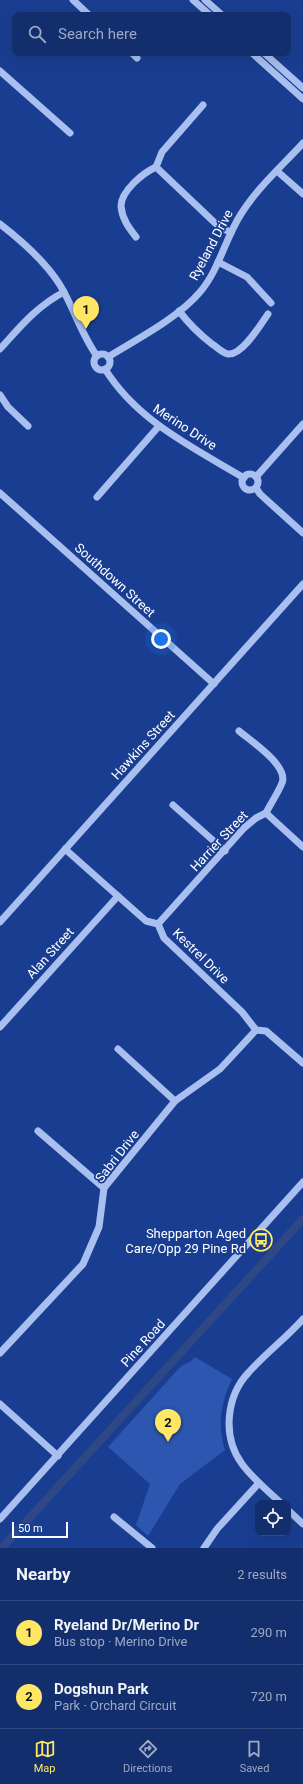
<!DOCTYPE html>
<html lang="en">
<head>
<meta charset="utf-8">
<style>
  body { margin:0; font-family:Roboto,sans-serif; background:#203a75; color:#f1f3f6 }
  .controls { position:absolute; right:12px; bottom:12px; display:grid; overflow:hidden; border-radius:8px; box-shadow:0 4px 16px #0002 }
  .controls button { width:36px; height:36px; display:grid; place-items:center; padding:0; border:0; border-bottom:1px solid #324a80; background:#132e6d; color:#f1f3f6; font:20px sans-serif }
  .scale { position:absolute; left:12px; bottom:10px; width:56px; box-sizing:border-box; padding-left:4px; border:2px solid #fff; border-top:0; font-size:11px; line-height:14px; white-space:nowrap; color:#fff; -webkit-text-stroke:3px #193e91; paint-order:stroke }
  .you { position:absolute; left:161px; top:639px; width:14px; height:14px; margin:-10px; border:3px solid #fff; border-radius:50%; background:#1a73e8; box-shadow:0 0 0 6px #1a73e833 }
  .badge { display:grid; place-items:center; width:26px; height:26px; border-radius:50%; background:#ffe766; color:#111; font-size:13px; font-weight:700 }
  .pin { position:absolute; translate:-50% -33px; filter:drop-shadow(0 1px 2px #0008) }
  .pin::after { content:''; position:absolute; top:21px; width:14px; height:12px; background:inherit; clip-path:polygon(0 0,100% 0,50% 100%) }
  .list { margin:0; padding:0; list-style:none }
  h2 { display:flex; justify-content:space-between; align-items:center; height:52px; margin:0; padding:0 16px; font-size:17px }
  h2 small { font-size:13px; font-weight:400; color:#9da8c2 }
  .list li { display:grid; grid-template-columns:26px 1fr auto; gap:12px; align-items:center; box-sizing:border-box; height:64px; padding:0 16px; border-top:1px solid #324a80 }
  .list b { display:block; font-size:15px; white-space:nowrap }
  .list p { margin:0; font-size:13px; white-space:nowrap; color:#9da8c2 }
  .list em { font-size:13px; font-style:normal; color:#9da8c2 }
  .icon { flex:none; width:22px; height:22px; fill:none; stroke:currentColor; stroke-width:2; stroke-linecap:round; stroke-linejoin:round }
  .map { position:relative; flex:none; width:303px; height:1548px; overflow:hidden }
  .search { position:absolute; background:#132e6d; box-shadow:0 4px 16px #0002; left:12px; right:12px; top:12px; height:44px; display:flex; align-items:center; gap:10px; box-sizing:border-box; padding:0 14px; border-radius:8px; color:#9da8c2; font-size:15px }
  .sheet { height:180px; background:#132e6d }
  nav { display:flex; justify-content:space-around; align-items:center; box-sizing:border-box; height:56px; border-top:1px solid #324a80; background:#132e6d; font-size:11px; color:#9da8c2 }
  nav a { display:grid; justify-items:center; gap:2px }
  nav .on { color:#ffe766 }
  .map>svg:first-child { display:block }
</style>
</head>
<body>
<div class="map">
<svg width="303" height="1548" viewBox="0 0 303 1548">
  <rect width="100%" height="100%" fill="#193e91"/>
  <path fill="#2c56af" d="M 195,1357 L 232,1379 C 221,1403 217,1424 225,1450 L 180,1484 L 148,1536 L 136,1525 L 150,1484 L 108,1447 L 181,1366 L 190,1362 Z"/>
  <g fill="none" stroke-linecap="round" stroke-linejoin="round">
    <path stroke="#2e4886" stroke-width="8" d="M 2,1548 L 303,1219"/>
    <g stroke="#a8bfef" stroke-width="7">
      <path d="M 73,0 L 89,15"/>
      <path d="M 193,0 L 210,15"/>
      <path d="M 205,0 L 222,15"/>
      <path d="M 132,53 L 137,58"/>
      <path d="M 252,53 L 303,99"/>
      <path d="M 264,53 L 303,88"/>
      <path d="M 0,71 L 70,133"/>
      <path d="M 203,105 L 162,152 L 156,167 L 215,223 L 231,233"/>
      <path d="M 277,171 L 303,194"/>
      <path d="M 0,224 C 22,241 45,261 60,285 C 74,308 81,334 97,356"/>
      <path d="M 136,237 C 129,228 122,219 121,206 C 121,191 143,173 156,167"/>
      <path d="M 218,262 L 247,277 L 271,303"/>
      <path d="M 179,311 C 189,324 199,334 212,344 C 217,347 222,353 228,354 C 242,356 261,324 268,314"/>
      <path d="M 0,349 C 20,327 37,306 64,292"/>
      <circle cx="102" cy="362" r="8"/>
      <path d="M 108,357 C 137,339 178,318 200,292 C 219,270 225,239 241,214 C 257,188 282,166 303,143"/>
      <path d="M 105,369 C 137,421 194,448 244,478"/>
      <path d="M 0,395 L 8,407 L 28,426"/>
      <circle cx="250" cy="482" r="8"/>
      <path d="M 256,477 L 303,424"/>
      <path d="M 256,488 L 260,494 L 303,533"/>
      <path d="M 0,493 L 214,684"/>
      <path d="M 97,497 L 159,426"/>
      <path d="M 239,731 C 251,741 289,766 282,783 C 278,793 271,803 266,813"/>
      <path d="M 173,805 L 225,851"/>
      <path d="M 65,849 L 146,921 L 158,924 L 164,938 L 242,1012 L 256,1030 L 266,1031 L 303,1063"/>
      <path d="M 0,922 L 303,584"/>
      <path d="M 158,924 L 244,828 L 256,818 L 266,813 L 303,847"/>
      <path d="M 0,1027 L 118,896"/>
      <path d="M 118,1049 L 175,1101"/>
      <path d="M 38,1131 L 104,1188"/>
      <path d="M 0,1353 L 83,1264 L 99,1227 L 104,1188 L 175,1101 L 220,1069 L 256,1030"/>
      <path d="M 0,1404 L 58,1456"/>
      <path d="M 281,1503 C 268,1491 253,1479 242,1464 C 222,1437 226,1396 249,1372 C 266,1353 286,1338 303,1319"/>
      <path d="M 288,1510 L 303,1524"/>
      <path d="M 114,1517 L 152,1548"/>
      <path d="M 0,1519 L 303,1182"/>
      <path d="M 204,1548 L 217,1529 L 259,1483"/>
    </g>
  </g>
  <defs>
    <g id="bus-ring" transform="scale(1.15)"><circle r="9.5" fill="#193e91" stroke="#ffe766" stroke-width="1.5"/><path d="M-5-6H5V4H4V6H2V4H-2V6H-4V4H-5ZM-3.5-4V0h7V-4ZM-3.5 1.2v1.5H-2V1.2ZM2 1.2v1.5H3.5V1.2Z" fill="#ffe766"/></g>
  </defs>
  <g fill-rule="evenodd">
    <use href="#bus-ring" x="261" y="1240"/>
  </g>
  <g text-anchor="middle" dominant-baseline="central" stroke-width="3.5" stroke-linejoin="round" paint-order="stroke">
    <g font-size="13" fill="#fff" stroke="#193e91">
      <text transform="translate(211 245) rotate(-62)">Ryeland Drive</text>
      <text transform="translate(185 427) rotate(33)">Merino Drive</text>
      <text transform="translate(115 580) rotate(42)">Southdown Street</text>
      <text transform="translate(143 745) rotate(-48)">Hawkins Street</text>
      <text transform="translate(219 841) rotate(-47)">Harrier Street</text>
      <text transform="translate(50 953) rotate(-48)">Alan Street</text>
      <text transform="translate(201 956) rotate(44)">Kestrel Drive</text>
      <text transform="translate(117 1156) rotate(-52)">Sabri Drive</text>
      <text transform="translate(143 1343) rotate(-48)">Pine Road</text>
    </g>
    <g font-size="13" fill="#fff" stroke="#193e91" text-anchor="end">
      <text x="246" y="1233">Shepparton Aged<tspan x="246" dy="15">Care/Opp 29 Pine Rd</tspan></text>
    </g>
  </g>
</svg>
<div class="controls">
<button><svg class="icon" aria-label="locate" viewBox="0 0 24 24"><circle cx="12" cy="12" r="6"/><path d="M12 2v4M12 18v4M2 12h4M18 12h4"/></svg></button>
</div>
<div class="scale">50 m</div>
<div class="you"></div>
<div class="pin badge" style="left:86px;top:329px">1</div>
<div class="pin badge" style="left:168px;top:1442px">2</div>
<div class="search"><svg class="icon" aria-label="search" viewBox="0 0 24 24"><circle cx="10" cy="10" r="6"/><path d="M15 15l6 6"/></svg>Search here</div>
</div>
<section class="sheet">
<h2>Nearby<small>2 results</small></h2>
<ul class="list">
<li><span class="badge">1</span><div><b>Ryeland Dr/Merino Dr</b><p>Bus stop · Merino Drive</p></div><em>290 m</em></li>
<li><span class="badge">2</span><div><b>Dogshun Park</b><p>Park · Orchard Circuit</p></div><em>720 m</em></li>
</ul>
</section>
<nav>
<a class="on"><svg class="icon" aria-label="map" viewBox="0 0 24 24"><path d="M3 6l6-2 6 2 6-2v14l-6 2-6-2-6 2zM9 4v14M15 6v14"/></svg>Map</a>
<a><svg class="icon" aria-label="directions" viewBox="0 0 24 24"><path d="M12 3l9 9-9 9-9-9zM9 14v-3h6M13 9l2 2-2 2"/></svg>Directions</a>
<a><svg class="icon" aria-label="saved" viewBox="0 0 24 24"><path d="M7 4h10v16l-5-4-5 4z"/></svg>Saved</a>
</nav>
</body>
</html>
